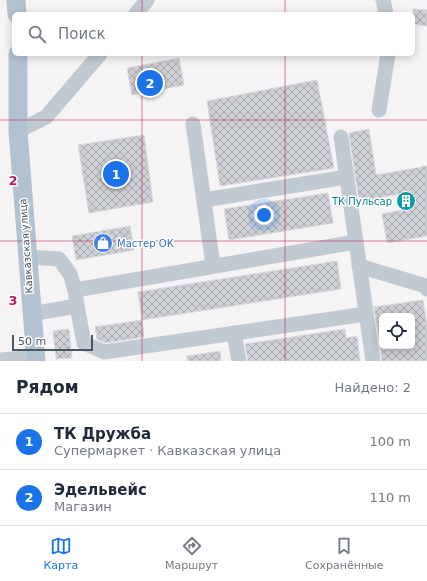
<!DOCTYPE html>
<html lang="ru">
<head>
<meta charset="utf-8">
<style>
  body { margin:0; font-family:"DejaVu Sans",sans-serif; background:#f2f2f3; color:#1f2937 }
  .controls { position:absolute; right:12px; bottom:12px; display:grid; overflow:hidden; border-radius:6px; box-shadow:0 2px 10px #0003 }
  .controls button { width:36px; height:36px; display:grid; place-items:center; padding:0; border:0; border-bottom:1px solid #e0e1e3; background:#fff; color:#1f2937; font:20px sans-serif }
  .scale { position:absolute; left:12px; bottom:10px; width:81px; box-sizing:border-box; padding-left:4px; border:2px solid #4a5661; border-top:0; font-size:11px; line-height:14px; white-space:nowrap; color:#4a5661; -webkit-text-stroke:3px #fff; paint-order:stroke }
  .you { position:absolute; left:264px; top:215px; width:14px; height:14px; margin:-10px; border:3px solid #fff; border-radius:50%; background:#1a73e8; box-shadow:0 0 0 6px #1a73e833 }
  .badge { display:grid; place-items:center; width:26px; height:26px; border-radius:50%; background:#1a73e8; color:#fff; font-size:13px; font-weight:700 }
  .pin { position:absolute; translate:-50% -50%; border:2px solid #fff; box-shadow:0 1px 4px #0006 }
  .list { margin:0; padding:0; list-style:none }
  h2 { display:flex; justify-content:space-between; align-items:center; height:52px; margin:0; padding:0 16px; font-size:17px }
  h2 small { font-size:13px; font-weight:400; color:#747a83 }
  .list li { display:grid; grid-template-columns:26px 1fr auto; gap:12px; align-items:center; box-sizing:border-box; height:56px; padding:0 16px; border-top:1px solid #e0e1e3 }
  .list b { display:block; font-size:15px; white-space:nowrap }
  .list p { margin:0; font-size:13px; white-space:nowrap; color:#747a83 }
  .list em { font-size:13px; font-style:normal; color:#747a83 }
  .icon { flex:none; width:22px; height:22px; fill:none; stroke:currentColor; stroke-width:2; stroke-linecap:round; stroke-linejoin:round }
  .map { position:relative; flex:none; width:427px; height:361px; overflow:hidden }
  .search { position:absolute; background:#fff; box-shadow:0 2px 10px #0003; left:12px; right:12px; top:12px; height:44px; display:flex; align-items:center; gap:10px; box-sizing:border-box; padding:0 14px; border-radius:6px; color:#747a83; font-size:15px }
  .sheet { height:164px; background:#fff }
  nav { display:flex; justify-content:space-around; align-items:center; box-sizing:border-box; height:56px; border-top:1px solid #e0e1e3; background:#fff; font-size:11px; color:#747a83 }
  nav a { display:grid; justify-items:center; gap:2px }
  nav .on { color:#1a73e8 }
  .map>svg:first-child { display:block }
</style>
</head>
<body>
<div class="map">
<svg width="427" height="361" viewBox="0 0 427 361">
  <defs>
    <pattern id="building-cross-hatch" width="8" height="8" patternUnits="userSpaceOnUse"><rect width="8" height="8" fill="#cdcfd5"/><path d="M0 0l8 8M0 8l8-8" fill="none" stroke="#a8abb0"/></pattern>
  </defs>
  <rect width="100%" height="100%" fill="#f5f3f3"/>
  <g fill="url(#building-cross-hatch)" stroke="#d7d9de" fill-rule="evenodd">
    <path d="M 413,9 L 427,10 L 427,26 L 413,24 Z"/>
    <path d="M 179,58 L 184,85 L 132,95 L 127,68 Z"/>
    <path d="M 317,80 L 334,168 L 220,186 L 207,101 Z"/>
    <path d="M 369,129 L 376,175 L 427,166 L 427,236 L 387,243 L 382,214 L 403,210 L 400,194 L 359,201 L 349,133 Z"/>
    <path d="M 144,135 L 153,202 L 89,213 L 78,145 Z"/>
    <path d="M 328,193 L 333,223 L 229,240 L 224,209 Z"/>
    <path d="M 130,226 L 134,250 L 76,260 L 72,236 Z"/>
    <path d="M 337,261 L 341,289 L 142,320 L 138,292 Z"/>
    <path d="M 423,300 L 427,325 L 427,361 L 382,361 L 374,307 ZM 382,316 L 412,316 L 412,346 L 382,346 Z"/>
    <path d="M 142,320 L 144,337 L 105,343 L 97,339 L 95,327 Z"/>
    <path d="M 69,329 L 72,358 L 56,359 L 53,331 Z"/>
    <path d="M 345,329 L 346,338 L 357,336 L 360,361 L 248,361 L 245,344 Z"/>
    <path d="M 220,351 L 221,361 L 187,361 L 187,356 Z"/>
  </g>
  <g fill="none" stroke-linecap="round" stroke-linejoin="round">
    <g stroke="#c1cad2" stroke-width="15">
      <path d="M 383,0 L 386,14"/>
      <path d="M 136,14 L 147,0"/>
      <path d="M 379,110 L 388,54"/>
      <path d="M 193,124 L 213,265"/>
      <path d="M 18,131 L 46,117 L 100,54"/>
      <path d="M 341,137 L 373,361"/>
      <path d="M 204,200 L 347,177"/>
      <path d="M 27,257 L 59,259 L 70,274 L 75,290"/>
      <path d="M 359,266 L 426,286 L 427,289"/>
      <path d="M 77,306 L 75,290 L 356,242"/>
      <path d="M 31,314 L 77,306 L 84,343 L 104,352 L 366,314"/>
      <path d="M 234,333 L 239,361"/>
      <path d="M 0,360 L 35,357"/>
    </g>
    <g stroke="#b3c2d1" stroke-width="19">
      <path d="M 16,0 L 17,14"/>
      <path d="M 18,54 L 18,131 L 36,361"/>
    </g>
  </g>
  <path fill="none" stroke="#c2185b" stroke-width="1" stroke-opacity="0.55" d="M 142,0 L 142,14M 285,0 L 285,14M 142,54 L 142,361M 285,54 L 285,361M 0,120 L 427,120M 0,241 L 427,241"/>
  <defs>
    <g id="building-disc" transform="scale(1)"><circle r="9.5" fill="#0f9aa8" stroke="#fff"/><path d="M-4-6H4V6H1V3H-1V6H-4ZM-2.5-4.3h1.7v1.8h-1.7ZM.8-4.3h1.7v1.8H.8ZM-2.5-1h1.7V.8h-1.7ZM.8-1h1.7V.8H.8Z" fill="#fff"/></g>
    <g id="shop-disc" transform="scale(1)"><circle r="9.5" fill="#3f7fe0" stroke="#fff"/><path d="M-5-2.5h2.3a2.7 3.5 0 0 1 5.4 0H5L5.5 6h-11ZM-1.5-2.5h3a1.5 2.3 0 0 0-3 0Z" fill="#fff"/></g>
  </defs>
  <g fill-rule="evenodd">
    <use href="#building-disc" x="406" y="201"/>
    <use href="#shop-disc" x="103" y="243"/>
  </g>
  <g text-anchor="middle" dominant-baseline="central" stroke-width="3" stroke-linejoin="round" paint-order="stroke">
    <g font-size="10" fill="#0d838f" stroke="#fff" text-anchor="end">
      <text x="392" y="201">ТК Пульсар</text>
    </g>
    <g font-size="10" fill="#366cbe" stroke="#fff" text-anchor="start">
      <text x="117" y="243">Мастер ОК</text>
    </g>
    <g font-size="10" fill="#4a5661" stroke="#fff">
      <text transform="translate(26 246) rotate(-94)">Кавказская улица</text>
    </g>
  </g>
  <g font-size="13" text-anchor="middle" font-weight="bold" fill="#c2185b" stroke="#fff" stroke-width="3" stroke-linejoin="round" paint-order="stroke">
    <text x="13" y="185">2</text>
    <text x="13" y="305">3</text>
  </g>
</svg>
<div class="controls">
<button><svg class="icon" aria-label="locate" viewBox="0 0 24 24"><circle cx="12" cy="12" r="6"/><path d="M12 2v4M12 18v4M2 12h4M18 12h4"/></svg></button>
</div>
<div class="scale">50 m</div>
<div class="you"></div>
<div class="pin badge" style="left:116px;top:174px">1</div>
<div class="pin badge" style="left:150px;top:83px">2</div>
<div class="search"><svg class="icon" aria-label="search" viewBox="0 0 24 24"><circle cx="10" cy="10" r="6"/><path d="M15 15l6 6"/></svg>Поиск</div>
</div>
<section class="sheet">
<h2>Рядом<small>Найдено: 2</small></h2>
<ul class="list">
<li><span class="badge">1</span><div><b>ТК Дружба</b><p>Супермаркет · Кавказская улица</p></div><em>100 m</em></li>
<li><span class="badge">2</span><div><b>Эдельвейс</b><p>Магазин</p></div><em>110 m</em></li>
</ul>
</section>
<nav>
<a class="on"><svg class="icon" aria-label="map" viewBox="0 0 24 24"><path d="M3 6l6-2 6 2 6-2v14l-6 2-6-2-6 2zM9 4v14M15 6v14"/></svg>Карта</a>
<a><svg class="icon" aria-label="directions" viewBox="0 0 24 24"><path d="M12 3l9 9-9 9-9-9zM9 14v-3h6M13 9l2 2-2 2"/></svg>Маршрут</a>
<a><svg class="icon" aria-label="saved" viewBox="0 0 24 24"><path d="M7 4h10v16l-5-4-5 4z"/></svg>Сохранённые</a>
</nav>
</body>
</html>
